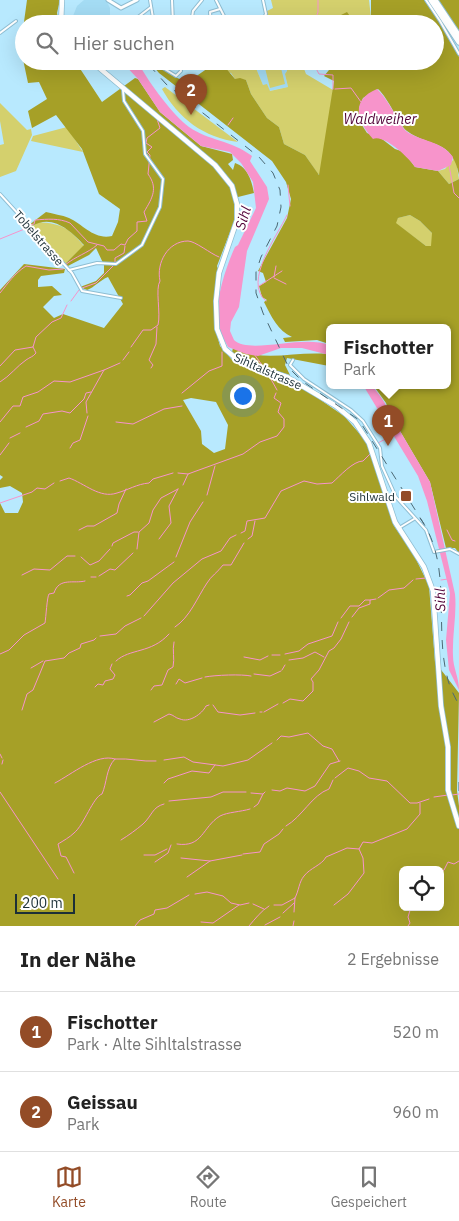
<!DOCTYPE html>
<html lang="de">
<head>
<meta charset="utf-8">
<style>
  body { margin:0; font-family:"IBM Plex Sans",sans-serif; background:#f6f6f6; color:#222 }
  .controls { position:absolute; right:15px; bottom:15px; display:grid; overflow:hidden; border-radius:8px; box-shadow:0 5px 20px #0002 }
  .controls button { width:45px; height:45px; display:grid; place-items:center; padding:0; border:0; border-bottom:1px solid #e0e0e0; background:#fff; color:#222; font:25px sans-serif }
  .scale { position:absolute; left:15px; bottom:12px; width:60px; box-sizing:border-box; padding-left:5px; border:2px solid #1c2f37; border-top:0; font-size:14px; line-height:18px; white-space:nowrap; color:#1c2f37; -webkit-text-stroke:4px #fff; paint-order:stroke }
  .you { position:absolute; left:242px; top:395px; width:18px; height:18px; margin:-12px; border:4px solid #fff; border-radius:50%; background:#1a73e8; box-shadow:0 0 0 8px #1a73e833 }
  .badge { display:grid; place-items:center; width:32px; height:32px; border-radius:50%; background:#934c27; color:#fff; font-size:16px; font-weight:700 }
  .pin { position:absolute; translate:-50% -41px; filter:drop-shadow(0 1px 2px #0008) }
  .pin::after { content:''; position:absolute; top:26px; width:18px; height:15px; background:inherit; clip-path:polygon(0 0,100% 0,50% 100%) }
  .popup { position:absolute; left:326px; top:324px; width:125px; height:65px; box-sizing:border-box; display:grid; place-content:center; border-radius:8px; background:#fff; filter:drop-shadow(0 1px 4px #0005); font-size:16px; white-space:nowrap; color:#767676 }
  .popup b { font-size:19px; color:#222 }
  .popup::after { content:''; position:absolute; left:50%; top:100%; margin-left:-10px; border:10px solid transparent; border-top-color:#fff }
  .list { margin:0; padding:0; list-style:none }
  h2 { display:flex; justify-content:space-between; align-items:center; height:65px; margin:0; padding:0 20px; font-size:21px }
  h2 small { font-size:16px; font-weight:400; color:#767676 }
  .list li { display:grid; grid-template-columns:32px 1fr auto; gap:15px; align-items:center; box-sizing:border-box; height:80px; padding:0 20px; border-top:1px solid #e0e0e0 }
  .list b { display:block; font-size:19px; white-space:nowrap }
  .list p { margin:0; font-size:16px; white-space:nowrap; color:#767676 }
  .list em { font-size:16px; font-style:normal; color:#767676 }
  .icon { flex:none; width:28px; height:28px; fill:none; stroke:currentColor; stroke-width:2; stroke-linecap:round; stroke-linejoin:round }
  .map { position:relative; flex:none; width:459px; height:926px; overflow:hidden }
  .search { position:absolute; background:#fff; box-shadow:0 5px 20px #0002; left:15px; right:15px; top:15px; height:55px; display:flex; align-items:center; gap:12px; box-sizing:border-box; padding:0 18px; border-radius:28px; color:#767676; font-size:19px }
  .sheet { height:225px; background:#fff }
  nav { display:flex; justify-content:space-around; align-items:center; box-sizing:border-box; height:70px; border-top:1px solid #e0e0e0; background:#fff; font-size:14px; color:#767676 }
  nav a { display:grid; justify-items:center; gap:2px }
  nav .on { color:#934c27 }
  .map>svg:first-child { display:block }
</style>
</head>
<body>
<div class="map">
<svg width="459" height="926" viewBox="0 0 459 926">
  <rect width="100%" height="100%" fill="#b8e9fe"/>
  <g fill="#a4dcf4">
    <path d="M 84,0 L 106,0 L 110,8 L 110,24 L 73,24 L 73,16 L 77,6 Z"/>
    <path d="M 253,61 L 287,61 L 287,71 L 285,74 L 288,87 L 269,91 L 263,85 Z"/>
  </g>
  <g fill="#d4d06d">
    <path d="M 271,0 L 369,0 L 371,18 L 368,23 L 341,18 L 343,24 L 270,24 L 272,17 L 267,16 L 267,11 L 273,8 Z"/>
    <path d="M 207,61 L 253,61 L 263,85 L 267,84 L 270,91 L 288,87 L 285,74 L 287,71 L 287,61 L 301,61 L 306,74 L 333,90 L 321,174 L 318,174 L 305,155 L 284,144 L 279,127 L 267,118 L 251,94 L 246,80 L 235,79 L 231,73 L 208,68 Z"/>
    <path d="M 280,64 L 285,84 L 270,88 L 265,68 Z"/>
    <path d="M 165,87 L 238,142 C 204,138 178,118 162,89 Z"/>
    <path d="M 0,103 L 27,130 L 31,129 L 32,135 L 16,171 L 0,177 L 0,145 L 4,144 L 0,121 Z"/>
    <path d="M 67,127 L 83,152 L 31,141 L 33,136 Z"/>
    <path d="M 453,157 L 456,161 L 459,179 L 449,184 L 438,171 L 445,169 L 453,160 Z"/>
    <path d="M 410,215 L 420,221 L 432,233 L 432,246 L 426,246 L 395,223 L 398,218 Z"/>
    <path d="M 38,222 C 63,224 67,227 84,246 L 64,265 L 31,228 Z"/>
  </g>
  <g fill="#a6a027" fill-rule="evenodd">
    <path d="M 27,0 L 60,0 L 57,13 L 59,24 L 24,24 L 24,30 L 23,29 Z"/>
    <path d="M 371,0 L 424,0 L 436,15 L 459,57 L 459,175 C 452,138 430,148 407,131 C 399,125 389,99 378,89 L 363,98 L 359,108 L 360,122 L 367,133 L 382,139 L 395,149 L 404,152 L 415,167 L 438,171 L 449,184 L 459,179 L 459,553 L 455,548 L 446,548 L 430,482 L 390,414 L 386,403 L 373,385 L 447,385 L 447,327 L 329,327 L 329,344 L 317,340 L 285,342 L 283,338 L 292,337 C 278,331 271,316 264,302 L 267,300 L 262,297 L 259,286 L 266,282 L 263,273 L 258,271 L 287,218 L 291,199 L 286,182 L 272,161 L 159,73 L 149,61 L 158,61 C 163,73 176,78 188,82 L 208,68 L 214,70 L 224,66 L 235,79 L 240,78 L 246,80 L 251,94 L 267,118 L 279,127 L 284,144 L 305,155 L 319,175 L 334,81 L 324,76 L 329,70 L 321,61 L 435,61 L 435,24 L 343,24 L 341,15 L 347,12 L 352,19 L 357,22 L 367,17 L 369,22 L 371,18 ZM 410,215 L 420,221 L 432,233 L 431,246 L 426,246 L 396,223 L 398,218 Z"/>
    <path d="M 437,0 L 459,0 L 459,32 Z"/>
    <path d="M 24,39 L 24,61 L 75,61 L 102,102 L 135,78 L 138,79 L 160,112 L 178,127 L 201,146 L 232,154 L 233,160 L 228,164 L 233,170 L 235,163 C 248,167 252,182 254,193 L 234,198 L 235,219 L 217,266 L 218,269 L 215,286 L 214,324 L 220,346 L 232,360 L 242,366 L 280,377 L 306,390 L 344,416 L 366,441 L 394,526 L 413,553 L 429,586 L 435,662 L 459,693 L 457,791 L 459,806 L 459,926 L 0,926 L 0,503 L 5,513 L 18,513 L 23,502 L 22,493 L 10,486 L 0,488 L 0,480 L 3,477 L 0,475 L 0,290 L 24,264 L 65,269 L 64,273 L 41,276 L 38,280 L 38,287 L 52,286 L 62,295 L 54,296 L 43,307 L 54,318 L 63,314 L 104,328 L 123,304 L 108,277 C 100,280 95,287 87,290 L 80,287 L 96,281 L 104,273 L 104,265 L 96,248 L 89,255 L 66,267 L 64,265 L 84,245 C 70,230 51,213 31,227 L 29,225 L 46,212 C 53,214 62,215 69,218 C 84,225 94,240 112,236 L 118,222 L 120,209 L 99,194 L 82,149 L 56,115 L 32,128 L 28,111 L 47,99 L 39,82 L 28,83 L 20,45 L 21,40 ZM 191,398 L 216,402 L 228,425 L 225,449 L 214,453 L 202,444 L 201,431 L 183,400 ZM 403,870 L 440,870 L 440,907 L 403,907 Z"/>
    <path d="M 233,348 C 263,363 295,351 327,354 L 329,366 L 287,358 L 285,365 L 290,375 L 244,361 L 232,352 Z"/>
  </g>
  <g fill="#f794cb">
    <path d="M 121,61 L 133,61 L 140,66 C 150,84 173,115 189,127 C 209,141 231,140 252,156 L 250,161 L 267,187 L 269,199 L 247,251 L 239,307 L 231,322 L 230,331 L 234,340 C 250,355 303,334 329,345 L 329,355 L 302,348 L 281,348 L 258,356 L 246,354 L 228,347 C 226,343 223,338 221,333 C 211,310 225,269 235,247 L 238,245 L 256,208 L 253,182 L 241,163 L 230,152 L 201,146 L 160,112 L 138,79 Z"/>
    <path d="M 377,89 C 389,100 399,124 406,131 C 421,142 441,140 453,157 L 451,165 L 438,171 L 415,167 C 409,158 384,134 373,139 C 357,121 350,100 377,89 Z"/>
    <path d="M 363,385 L 371,385 C 378,392 387,405 390,414 L 430,482 L 455,594 C 457,615 452,635 453,656 C 453,668 459,677 459,690 L 449,670 L 446,640 L 450,593 L 427,501 L 418,476 Z"/>
  </g>
  <g fill="none" stroke-linecap="round" stroke-linejoin="round">
    <g stroke="#f794cb" stroke-width="1">
      <path d="M 314,24 L 318,12 L 318,0"/>
      <path d="M 312,61 L 319,74 L 333,75 L 333,89"/>
      <path d="M 335,89 L 351,88 L 361,102"/>
      <path d="M 228,125 L 233,118"/>
      <path d="M 449,165 L 454,193 L 459,198"/>
      <path d="M 288,185 L 290,206"/>
      <path d="M 30,225 L 34,224 L 35,220 C 48,219 59,218 70,223 L 88,242 L 104,246 L 107,250 L 114,250 L 121,244 L 125,245 L 128,239 L 137,231 L 137,222 L 147,221 L 144,212 C 153,197 158,188 148,174 L 150,155 L 147,152 L 152,147 L 146,143 L 147,138 L 160,128 L 157,119"/>
      <path d="M 0,239 L 27,228"/>
      <path d="M 115,262 L 115,258 L 124,253 L 125,246"/>
      <path d="M 65,265 C 76,256 88,253 97,245"/>
      <path d="M 274,277 L 276,266"/>
      <path d="M 274,278 L 286,284"/>
      <path d="M 259,286 L 282,271"/>
      <path d="M 82,288 L 96,283 L 113,266"/>
      <path d="M 0,293 C 9,282 14,274 26,266 L 49,270 L 63,269"/>
      <path d="M 71,301 L 79,290"/>
      <path d="M 266,301 C 242,282 278,235 287,215"/>
      <path d="M 131,347 L 143,330 L 151,330 L 158,325 C 161,313 155,289 160,281 C 156,263 168,241 188,241 C 195,241 211,254 219,257"/>
      <path d="M 254,354 L 262,365"/>
      <path d="M 123,360 L 129,352"/>
      <path d="M 0,366 L 15,350 L 33,347 L 36,337 L 52,322 L 61,318 L 67,305"/>
      <path d="M 151,368 L 153,365 L 149,360 L 156,344 L 157,327"/>
      <path d="M 267,372 L 277,390"/>
      <path d="M 0,382 C 10,376 17,366 26,360 C 30,357 33,357 36,353 L 33,347"/>
      <path d="M 182,393 L 209,371 L 222,366 L 222,352"/>
      <path d="M 87,413 L 86,402 L 104,370 L 120,363"/>
      <path d="M 0,422 L 13,406 L 20,406 L 23,397 L 38,392 L 54,381 L 70,382 L 104,370"/>
      <path d="M 116,422 L 133,424 L 164,409 L 182,406"/>
      <path d="M 26,427 L 39,421 L 43,414 L 62,411 L 70,413 L 84,399 L 86,393 L 91,392"/>
      <path d="M 10,438 L 20,433"/>
      <path d="M 378,443 L 393,435"/>
      <path d="M 70,448 L 73,443 L 80,440 L 88,416"/>
      <path d="M 0,455 L 9,443"/>
      <path d="M 178,473 L 188,474"/>
      <path d="M 60,481 L 69,478 C 84,483 100,499 117,493 C 128,490 137,484 149,483 L 153,479 L 173,473"/>
      <path d="M 183,485 L 188,474 L 243,454 L 260,442 L 277,436 L 284,427 L 284,419 L 278,412 L 281,403 L 274,398 L 276,393"/>
      <path d="M 207,495 L 215,466"/>
      <path d="M 0,503 L 32,492 L 37,488 L 45,489 L 54,483"/>
      <path d="M 79,530 L 87,526 L 94,526 L 117,513 L 119,504 L 126,489"/>
      <path d="M 447,530 L 452,540 L 455,541"/>
      <path d="M 241,533 L 245,531 L 247,521 L 265,518 L 281,491 L 304,481 L 317,484 L 332,483 C 340,476 353,461 363,461 L 371,453"/>
      <path d="M 159,539 L 171,523 L 169,506 L 178,489"/>
      <path d="M 248,539 L 252,536 L 255,521"/>
      <path d="M 112,546 L 113,543 L 134,532 L 138,532"/>
      <path d="M 137,549 L 139,532 L 149,523 L 153,510 L 161,498 L 178,489"/>
      <path d="M 81,557 L 90,565 L 99,561 L 110,549"/>
      <path d="M 176,557 L 190,522 L 203,502"/>
      <path d="M 22,575 L 34,569 L 50,570 L 67,556 L 75,556"/>
      <path d="M 99,576 L 110,569 L 115,570 L 133,553"/>
      <path d="M 91,577 L 96,577"/>
      <path d="M 416,579 L 426,578"/>
      <path d="M 441,580 L 448,579"/>
      <path d="M 127,596 L 130,595 L 142,583 L 148,581 L 174,562"/>
      <path d="M 378,598 L 389,590 L 404,588 L 413,580"/>
      <path d="M 144,616 L 173,583 L 202,559 L 221,551 L 230,538 L 236,535"/>
      <path d="M 352,617 L 359,608 L 370,604 L 370,600 L 376,599"/>
      <path d="M 341,618 L 350,606 L 359,606 L 365,600 L 370,600"/>
      <path d="M 175,627 C 190,617 197,598 207,583 C 211,576 218,572 223,565 L 231,565 L 244,543"/>
      <path d="M 100,636 L 116,634 L 125,626 L 141,618"/>
      <path d="M 0,654 L 9,650 L 24,635 L 45,623 C 46,617 47,597 49,594 L 54,593 C 59,577 74,584 85,581"/>
      <path d="M 285,654 L 299,651 L 308,644 L 332,636 L 338,622"/>
      <path d="M 272,655 L 280,655"/>
      <path d="M 244,657 L 260,660 L 268,656"/>
      <path d="M 289,660 L 303,658 L 315,652 L 324,657"/>
      <path d="M 116,661 C 130,648 151,654 169,634"/>
      <path d="M 31,668 L 43,661"/>
      <path d="M 282,670 L 285,665"/>
      <path d="M 254,674 L 270,676 L 281,671"/>
      <path d="M 205,677 C 215,675 242,674 251,676"/>
      <path d="M 176,684 L 179,679 L 185,683 L 202,678"/>
      <path d="M 95,687 L 98,684 L 103,685 L 105,681 L 113,679 L 115,675 L 110,669 L 112,664"/>
      <path d="M 151,690 L 154,686 L 162,685 L 168,670 L 173,667 C 175,658 172,651 174,642"/>
      <path d="M 283,703 L 290,699 L 303,701 L 313,691 L 313,682 L 311,679 L 319,670 L 329,651 L 334,648 L 341,639 L 349,622"/>
      <path d="M 213,705 L 218,712 L 240,715 L 255,713"/>
      <path d="M 22,710 L 27,694 L 33,690 L 45,661 L 64,658 L 69,653 L 80,648 L 81,644 L 94,640 L 96,638"/>
      <path d="M 260,712 L 262,712"/>
      <path d="M 264,712 L 278,704"/>
      <path d="M 154,722 L 169,714 C 174,715 175,718 180,719 C 189,723 202,714 206,706 L 209,705"/>
      <path d="M 277,740 L 281,736 L 289,737 L 308,733 L 323,746 L 332,749 L 339,761"/>
      <path d="M 0,754 L 2,758"/>
      <path d="M 164,760 L 184,757 L 193,762 L 223,766 L 248,760 L 272,743"/>
      <path d="M 2,764 L 3,760"/>
      <path d="M 335,778 L 348,768 L 359,771 L 369,778 L 387,781 L 410,803 L 417,803 L 429,799"/>
      <path d="M 55,783 C 72,774 97,753 115,759"/>
      <path d="M 164,783 L 168,779 L 192,771 L 209,773 L 215,765"/>
      <path d="M 272,790 L 280,791 L 287,788 L 305,791 L 315,786 L 330,764 L 340,761"/>
      <path d="M 0,792 L 58,879"/>
      <path d="M 251,793 L 263,794 L 265,792"/>
      <path d="M 452,795 L 459,794"/>
      <path d="M 434,797 L 448,795"/>
      <path d="M 169,801 L 211,797 L 223,792 L 246,792"/>
      <path d="M 254,807 L 258,804 L 263,794"/>
      <path d="M 286,826 C 302,817 312,795 329,789 L 333,780"/>
      <path d="M 121,840 C 129,835 136,830 143,824 C 152,816 152,807 164,804"/>
      <path d="M 177,844 C 203,848 202,827 220,816 C 228,812 240,812 250,809"/>
      <path d="M 243,854 L 260,852 L 264,844 L 279,834 L 283,829"/>
      <path d="M 144,855 L 155,855 L 167,849"/>
      <path d="M 181,858 L 210,861"/>
      <path d="M 155,862 L 168,853 L 171,845"/>
      <path d="M 440,872 L 444,870 L 448,862 L 454,864 L 459,861"/>
      <path d="M 74,873 L 66,857 L 61,856 L 58,844 C 63,841 70,837 74,833 C 84,825 93,797 102,794 C 107,783 106,768 115,759 C 130,758 142,762 156,761"/>
      <path d="M 187,877 L 210,861 L 242,855"/>
      <path d="M 195,894 L 207,892 L 223,896 L 231,903 L 240,905 L 249,903"/>
      <path d="M 253,904 L 264,909"/>
      <path d="M 274,905 L 282,905 L 295,898 C 299,890 299,882 304,876 C 310,868 322,865 326,857 L 347,848 L 359,849 L 363,842 L 372,843 L 407,829 L 420,814 L 420,803"/>
      <path d="M 334,905 L 348,894 L 364,873 L 363,858 L 359,849"/>
      <path d="M 294,912 L 295,898"/>
      <path d="M 283,913 L 294,903"/>
      <path d="M 201,922 L 213,923 L 239,905"/>
      <path d="M 265,925 L 280,917"/>
      <path d="M 135,926 L 140,920 L 154,914 L 155,910 L 167,908 L 189,895"/>
      <path d="M 249,926 C 255,919 261,911 269,906"/>
      <path d="M 293,926 L 294,921"/>
      <path d="M 408,926 L 410,923 L 408,917 L 411,907"/>
    </g>
    <g stroke="#8fbed3" stroke-width="4">
      <g id="minor">
        <path d="M 150,0 L 154,24"/>
        <path d="M 172,0 L 173,24"/>
        <path d="M 216,0 L 228,24"/>
        <path d="M 426,0 L 440,21 L 459,54"/>
        <path d="M 138,24 L 138,17 L 151,7"/>
        <path d="M 191,24 L 193,11 L 202,0"/>
        <path d="M 211,24 L 210,12 L 220,9"/>
        <path d="M 260,24 L 266,14 L 263,0"/>
        <path d="M 0,33 L 16,21"/>
        <path d="M 159,61 L 163,68 L 176,76 L 181,71 L 179,61"/>
        <path d="M 197,61 L 197,66"/>
        <path d="M 0,194 L 72,273 L 82,291 L 121,298"/>
        <path d="M 69,270 L 97,263 L 116,264 L 142,245 L 160,207 L 163,179 L 145,154 L 143,131 L 124,101 L 123,90"/>
        <path d="M 293,360 L 290,365 L 304,379 L 351,410 L 363,421 L 380,448 L 382,466 L 396,497 L 426,530 L 434,552 L 450,549 L 459,554"/>
        <path d="M 399,528 L 414,519"/>
      </g>
    </g>
    <g stroke="#8fbed3" stroke-width="5">
      <path id="secondary" d="M 108,0 L 121,8 L 137,0"/>
    </g>
    <g stroke="#8fbed3" stroke-width="6">
      <g id="primary">
        <path d="M 61,24 L 62,0"/>
        <path d="M 91,61 L 215,165 L 232,186 L 237,204 L 237,220 L 219,273 L 216,301 L 217,329 L 225,349 L 239,361 L 287,377 L 336,406 L 355,422 L 369,443 L 395,522 L 424,567 L 433,591 L 441,706 L 448,747 L 448,790 L 459,826"/>
      </g>
    </g>
    <g stroke="#8fbed3" stroke-width="7">
      <g id="motorway">
        <path d="M 431,0 L 459,42"/>
        <path d="M 435,0 L 459,36"/>
      </g>
    </g>
    <use href="#minor" stroke="#fff" stroke-width="2"/>
    <use href="#secondary" stroke="#fff" stroke-width="3"/>
    <use href="#primary" stroke="#fff" stroke-width="4.5"/>
    <use href="#motorway" stroke="#fff" stroke-width="5"/>
    <g stroke="#4c6975" stroke-width="1" stroke-dasharray="9 9" stroke-linecap="butt">
      <path d="M 149,65 L 166,84 L 259,157 L 273,173 L 280,190 L 281,207 L 277,226 L 261,257 L 256,272 L 256,293 L 263,313 L 289,368 L 302,381 L 359,420 L 424,524"/>
      <path d="M 420,518 C 453,564 434,625 447,676 C 449,686 454,696 459,705"/>
      <path d="M 459,782 L 459,798"/>
    </g>
  </g>
  <rect fill="#934c27" stroke="#fff" stroke-width="2" x="400" y="490" width="12" height="12" rx="2.5"/>
  <g text-anchor="middle" dominant-baseline="central" stroke-width="4" stroke-linejoin="round" paint-order="stroke">
    <g font-size="12" fill="#1c2f37" stroke="#fff">
      <text transform="translate(39 238) rotate(49)">Tobelstrasse</text>
      <text transform="translate(268 371) rotate(24)">Sihltalstrasse</text>
    </g>
    <g font-size="12" fill="#1c2f37" stroke="#fff" text-anchor="end">
      <text x="395" y="496">Sihlwald</text>
    </g>
    <g font-size="14" font-style="italic" fill="#520439" stroke="#fff">
      <text x="380" y="119">Waldweiher</text>
      <text transform="translate(243 218) rotate(-73)">Sihl</text>
      <text transform="translate(440 600) rotate(-91)">Sihl</text>
    </g>
  </g>
</svg>
<div class="controls">
<button><svg class="icon" aria-label="locate" viewBox="0 0 24 24"><circle cx="12" cy="12" r="6"/><path d="M12 2v4M12 18v4M2 12h4M18 12h4"/></svg></button>
</div>
<div class="scale">200 m</div>
<div class="you"></div>
<div class="pin badge" style="left:388px;top:446px">1</div>
<div class="popup"><b>Fischotter</b>Park</div>
<div class="pin badge" style="left:191px;top:115px">2</div>
<div class="search"><svg class="icon" aria-label="search" viewBox="0 0 24 24"><circle cx="10" cy="10" r="6"/><path d="M15 15l6 6"/></svg>Hier suchen</div>
</div>
<section class="sheet">
<h2>In der Nähe<small>2 Ergebnisse</small></h2>
<ul class="list">
<li><span class="badge">1</span><div><b>Fischotter</b><p>Park · Alte Sihltalstrasse</p></div><em>520 m</em></li>
<li><span class="badge">2</span><div><b>Geissau</b><p>Park</p></div><em>960 m</em></li>
</ul>
</section>
<nav>
<a class="on"><svg class="icon" aria-label="map" viewBox="0 0 24 24"><path d="M3 6l6-2 6 2 6-2v14l-6 2-6-2-6 2zM9 4v14M15 6v14"/></svg>Karte</a>
<a><svg class="icon" aria-label="directions" viewBox="0 0 24 24"><path d="M12 3l9 9-9 9-9-9zM9 14v-3h6M13 9l2 2-2 2"/></svg>Route</a>
<a><svg class="icon" aria-label="saved" viewBox="0 0 24 24"><path d="M7 4h10v16l-5-4-5 4z"/></svg>Gespeichert</a>
</nav>
</body>
</html>
